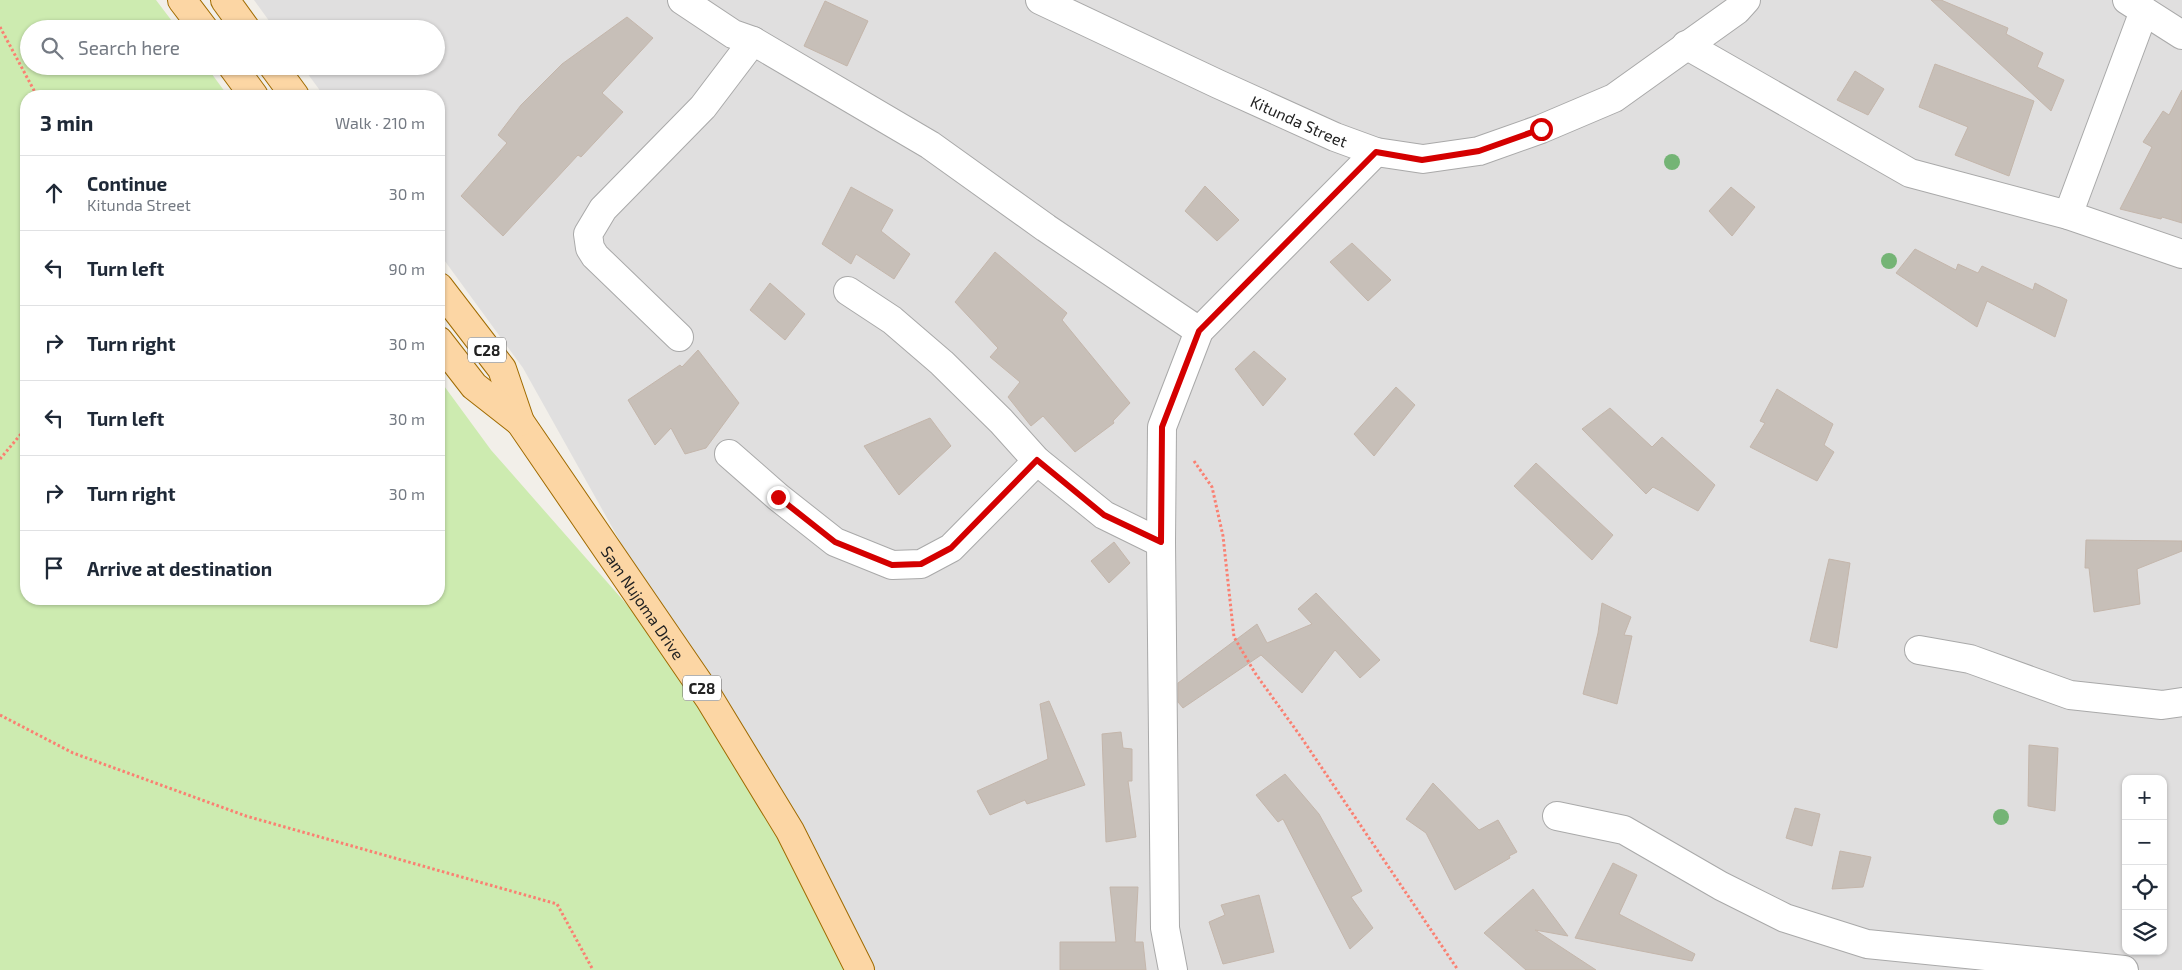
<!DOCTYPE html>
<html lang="en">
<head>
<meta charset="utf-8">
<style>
  body { margin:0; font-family:"Exo 2",sans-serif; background:#f2f2f3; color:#1f2937 }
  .controls { position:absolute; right:15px; bottom:15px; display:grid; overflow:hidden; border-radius:10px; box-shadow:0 1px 4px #0004 }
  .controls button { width:45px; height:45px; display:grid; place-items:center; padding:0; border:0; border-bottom:1px solid #e0e1e3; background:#fff; color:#1f2937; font:25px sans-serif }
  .stop { position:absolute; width:15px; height:15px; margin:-11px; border:4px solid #d40000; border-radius:50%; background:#fff }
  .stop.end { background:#d40000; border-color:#fff; box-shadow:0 1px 5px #0008 }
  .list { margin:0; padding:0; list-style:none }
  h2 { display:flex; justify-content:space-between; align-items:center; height:65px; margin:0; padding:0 20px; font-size:21px }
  h2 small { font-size:16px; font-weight:400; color:#747a83 }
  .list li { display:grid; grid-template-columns:32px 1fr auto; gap:15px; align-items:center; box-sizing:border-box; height:75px; padding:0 20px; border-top:1px solid #e0e1e3 }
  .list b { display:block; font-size:19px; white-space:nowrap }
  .list p { margin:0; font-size:16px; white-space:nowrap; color:#747a83 }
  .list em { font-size:16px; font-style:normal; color:#747a83 }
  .icon { flex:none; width:28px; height:28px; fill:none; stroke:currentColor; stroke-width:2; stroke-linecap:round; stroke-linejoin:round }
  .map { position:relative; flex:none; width:2182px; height:970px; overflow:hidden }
  .search { position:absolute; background:#fff; box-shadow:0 1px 4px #0004; left:20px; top:20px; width:425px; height:55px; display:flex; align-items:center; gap:12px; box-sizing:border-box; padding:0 18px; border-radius:28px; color:#747a83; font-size:19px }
  .panel { position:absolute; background:#fff; box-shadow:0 1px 4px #0004; left:20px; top:90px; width:425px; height:515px; border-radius:20px }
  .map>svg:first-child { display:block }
</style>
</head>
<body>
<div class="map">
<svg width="2182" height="970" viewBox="0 0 2182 970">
  <rect width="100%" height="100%" fill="#f2efe9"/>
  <path fill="#e0dfdf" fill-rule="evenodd" d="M 254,0 L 2182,0 L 2182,970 L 860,970 L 523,368 L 439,253 L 439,96 L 324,96 L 302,66 L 436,66 L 436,29 L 275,29 ZM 2126,779 L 2163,779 L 2163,951 L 2126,951 Z"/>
  <path fill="#cdebb0" d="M 0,0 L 156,0 L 178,29 L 29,29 L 29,66 L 206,66 L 228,96 L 26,96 L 26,599 L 439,599 L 439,379 L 491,450 L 709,698 L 860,970 L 0,970 Z"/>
  <g fill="#c7bfb8" stroke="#c4b6ab">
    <path d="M 1931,0 L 1941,0 L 2008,28 L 2006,34 L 2043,53 L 2037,67 L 2064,80 L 2051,111 Z"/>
    <path d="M 825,1 L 868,21 L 847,66 L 804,46 Z"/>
    <path d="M 627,17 L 653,38 L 602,93 L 623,112 L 581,157 L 578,155 L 503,236 L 461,196 L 507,143 L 498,135 L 521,105 L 562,64 Z"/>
    <path d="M 1935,64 L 2034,101 L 2009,176 L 1955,155 L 1968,127 L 1919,107 Z"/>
    <path d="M 1855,71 L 1884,89 L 1868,115 L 1837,100 Z"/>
    <path d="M 2182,90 L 2182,223 L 2162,217 L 2161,219 L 2120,209 L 2152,147 L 2143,142 L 2163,111 L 2169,115 Z"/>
    <path d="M 1205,186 L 1239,220 L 1217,241 L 1185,211 Z"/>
    <path d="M 851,187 L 893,210 L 881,231 L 910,254 L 894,279 L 856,254 L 851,264 L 822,244 Z"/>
    <path d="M 1731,187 L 1755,207 L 1732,236 L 1709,211 Z"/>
    <path d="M 1352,243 L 1391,280 L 1368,301 L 1330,262 Z"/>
    <path d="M 1915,249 L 1956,270 L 1958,264 L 1978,273 L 1982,266 L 2033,290 L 2035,283 L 2067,300 L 2055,337 L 1987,301 L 1977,327 L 1896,273 Z"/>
    <path d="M 995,252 L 1067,313 L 1062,320 L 1130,403 L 1113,421 L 1114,423 L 1075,452 L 1043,416 L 1031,426 L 1008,397 L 1020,382 L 990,357 L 998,348 L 955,302 Z"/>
    <path d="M 770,283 L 805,314 L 785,340 L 750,310 Z"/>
    <path d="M 698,350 L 739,403 L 706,448 L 685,454 L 671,428 L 655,445 L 628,400 L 680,365 L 682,367 Z"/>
    <path d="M 1254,351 L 1286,379 L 1263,406 L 1235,369 Z"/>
    <path d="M 1396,387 L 1415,405 L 1374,456 L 1354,434 Z"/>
    <path d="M 1777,389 L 1833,424 L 1824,445 L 1834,452 L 1817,481 L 1750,447 L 1765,423 L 1760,421 Z"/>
    <path d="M 1610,408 L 1652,447 L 1662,437 L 1715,485 L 1698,511 L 1653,487 L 1646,494 L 1582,429 Z"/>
    <path d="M 930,418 L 951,446 L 899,495 L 864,446 Z"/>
    <path d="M 1536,463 L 1613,535 L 1592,560 L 1514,486 Z"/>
    <path d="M 2086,540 L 2182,541 L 2182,551 L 2137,569 L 2140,604 L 2094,612 L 2089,568 L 2085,568 Z"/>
    <path d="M 1114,542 L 1130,563 L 1109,583 L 1091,561 Z"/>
    <path d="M 1829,559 L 1850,563 L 1837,648 L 1810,641 Z"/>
    <path d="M 1316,593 L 1380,660 L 1360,678 L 1335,650 L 1302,693 L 1261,655 L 1183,708 L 1178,702 L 1178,683 L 1257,624 L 1267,643 L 1312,624 L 1298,609 Z"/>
    <path d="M 1602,603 L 1631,617 L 1624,635 L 1632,636 L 1617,704 L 1583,694 L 1598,633 Z"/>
    <path d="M 1049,701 L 1085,785 L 1027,804 L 1025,800 L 990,815 L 977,791 L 1048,759 L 1040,704 Z"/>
    <path d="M 1121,732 L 1123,748 L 1132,749 L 1132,781 L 1128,781 L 1136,837 L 1106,842 L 1102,734 Z"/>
    <path d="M 2029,745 L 2058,748 L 2055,811 L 2028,806 Z"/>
    <path d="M 1285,774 L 1319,814 L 1362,891 L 1351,897 L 1373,928 L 1350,949 L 1283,819 L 1278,822 L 1256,795 Z"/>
    <path d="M 1433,783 L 1479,830 L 1498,820 L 1517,852 L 1509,856 L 1510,858 L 1455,890 L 1426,833 L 1406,819 Z"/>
    <path d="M 1795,808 L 1820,814 L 1812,846 L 1786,838 Z"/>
    <path d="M 1840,851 L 1871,857 L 1863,887 L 1832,889 Z"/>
    <path d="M 1613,863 L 1637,875 L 1619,914 L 1695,954 L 1692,961 L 1575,938 Z"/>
    <path d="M 1110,887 L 1138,887 L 1135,942 L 1143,942 L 1146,970 L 1060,970 L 1060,942 L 1116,942 Z"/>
    <path d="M 1533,889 L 1568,936 L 1535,930 L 1596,970 L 1526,970 L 1484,933 Z"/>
    <path d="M 1259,895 L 1274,952 L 1223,964 L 1209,922 L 1225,915 L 1221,905 Z"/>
  </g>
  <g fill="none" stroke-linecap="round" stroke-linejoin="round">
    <g stroke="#a9a9a9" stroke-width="30">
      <g id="minor">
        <path d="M 682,0 L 733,34 L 753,41 L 930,145 L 1046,228 L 1199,331"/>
        <path id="s1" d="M 1040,0 L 1218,84 L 1335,137 L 1376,152 L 1423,159 L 1479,151 L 1541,129 L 1614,98 L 1737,10 L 1746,0"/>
        <path d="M 2127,0 L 2182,35"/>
        <path d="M 1686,45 L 1910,173 L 2068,215 L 2182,254"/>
        <path d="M 2068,215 L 2144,11"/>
        <path d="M 848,291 L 892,320 L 942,363 L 1001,421 L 1037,461 L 1104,515 L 1161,543"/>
        <path d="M 679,337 L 595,256 L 590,248 L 588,234 L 603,209 L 703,107 L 753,41"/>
        <path d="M 729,454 L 778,497 L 835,542 L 892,565 L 921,564 L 951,548 L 1037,461"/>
        <path d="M 1919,650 L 1970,659 L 2070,695 L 2162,705 L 2182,702"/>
        <path d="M 1557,816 L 1624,830 L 1721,886 L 1785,918 L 1867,944 L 2124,970"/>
        <path d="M 1173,970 L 1165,928 L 1161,543 L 1162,427 L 1199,331 L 1376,152"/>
      </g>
    </g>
    <g stroke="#a06b00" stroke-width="30">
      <g id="major">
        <path d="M 182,0 L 204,29"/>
        <path d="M 225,0 L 246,29"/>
        <path d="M 232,66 L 254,96"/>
        <path d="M 273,66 L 295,96"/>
        <path id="s2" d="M 439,287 L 502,369 L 520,422 L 709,698 L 790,831 L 860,970"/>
        <path d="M 439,341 L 474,386 L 520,422"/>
      </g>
    </g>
    <g stroke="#fa8072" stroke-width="3" stroke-dasharray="2.5 2.5" stroke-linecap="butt">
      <path d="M 0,27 L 37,96"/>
      <path d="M 0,459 L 26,428"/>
      <path d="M 1194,461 L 1212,487 L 1223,536 L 1234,637 L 1255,673 L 1301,737 L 1458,970"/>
      <path d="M 0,715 L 73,753 L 246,816 L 557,904 L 593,970"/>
    </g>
    <use href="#minor" stroke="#fff" stroke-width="28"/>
    <use href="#major" stroke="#fcd6a4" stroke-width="28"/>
  </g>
  <g fill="#74b475">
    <circle cx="1672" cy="162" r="8"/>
    <circle cx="1889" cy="261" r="8"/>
    <circle cx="2001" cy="817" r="8"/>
  </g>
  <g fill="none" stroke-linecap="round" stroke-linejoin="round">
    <path stroke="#d40000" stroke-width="6" d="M 778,497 L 835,542 L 892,565 L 921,564 L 951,548 L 1037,460 L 1104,515 L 1161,542 L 1162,427 L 1199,331 L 1376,152 L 1422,160 L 1479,151 L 1541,129"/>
  </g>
  <g text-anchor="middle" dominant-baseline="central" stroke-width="4" stroke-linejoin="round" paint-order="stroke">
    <g fill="#fff" stroke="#646464" stroke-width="1">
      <rect x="468" y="337.5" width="38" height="25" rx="4"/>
      <rect x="683" y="675.5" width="38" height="25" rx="4"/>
    </g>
    <g font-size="15" font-weight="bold" fill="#222">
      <text x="487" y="350">C28</text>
      <text x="702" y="688">C28</text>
    </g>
    <g font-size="16" fill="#222" stroke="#fff">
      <text stroke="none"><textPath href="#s1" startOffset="286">Kitunda Street</textPath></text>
      <text stroke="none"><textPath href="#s2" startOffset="378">Sam Nujoma Drive</textPath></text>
    </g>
  </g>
</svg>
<div class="controls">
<button>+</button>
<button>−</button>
<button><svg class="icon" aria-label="locate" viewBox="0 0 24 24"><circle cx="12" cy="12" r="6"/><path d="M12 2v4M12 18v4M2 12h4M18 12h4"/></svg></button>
<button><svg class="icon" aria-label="layers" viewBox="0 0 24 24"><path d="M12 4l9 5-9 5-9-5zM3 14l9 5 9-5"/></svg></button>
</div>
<div class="stop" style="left:1541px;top:129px"></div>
<div class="stop end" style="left:778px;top:497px"></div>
<div class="search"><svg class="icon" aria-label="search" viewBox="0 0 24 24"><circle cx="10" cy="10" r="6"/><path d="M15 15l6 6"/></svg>Search here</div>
<section class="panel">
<h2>3 min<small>Walk · 210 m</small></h2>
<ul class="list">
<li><svg class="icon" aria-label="ahead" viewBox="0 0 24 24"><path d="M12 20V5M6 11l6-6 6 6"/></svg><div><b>Continue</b><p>Kitunda Street</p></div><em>30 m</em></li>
<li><svg class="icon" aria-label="left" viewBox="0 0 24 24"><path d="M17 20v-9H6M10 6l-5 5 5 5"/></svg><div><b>Turn left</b></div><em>90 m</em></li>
<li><svg class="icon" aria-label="right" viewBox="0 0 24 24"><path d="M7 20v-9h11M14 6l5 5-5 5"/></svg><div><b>Turn right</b></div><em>30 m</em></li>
<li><svg class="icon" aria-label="left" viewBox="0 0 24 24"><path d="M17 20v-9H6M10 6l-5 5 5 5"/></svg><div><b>Turn left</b></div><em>30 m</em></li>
<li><svg class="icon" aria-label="right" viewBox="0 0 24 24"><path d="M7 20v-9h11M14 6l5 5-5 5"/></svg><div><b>Turn right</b></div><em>30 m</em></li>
<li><svg class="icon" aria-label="arrive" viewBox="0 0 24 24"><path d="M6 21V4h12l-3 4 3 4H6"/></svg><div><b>Arrive at destination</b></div></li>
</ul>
</section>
</div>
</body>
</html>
